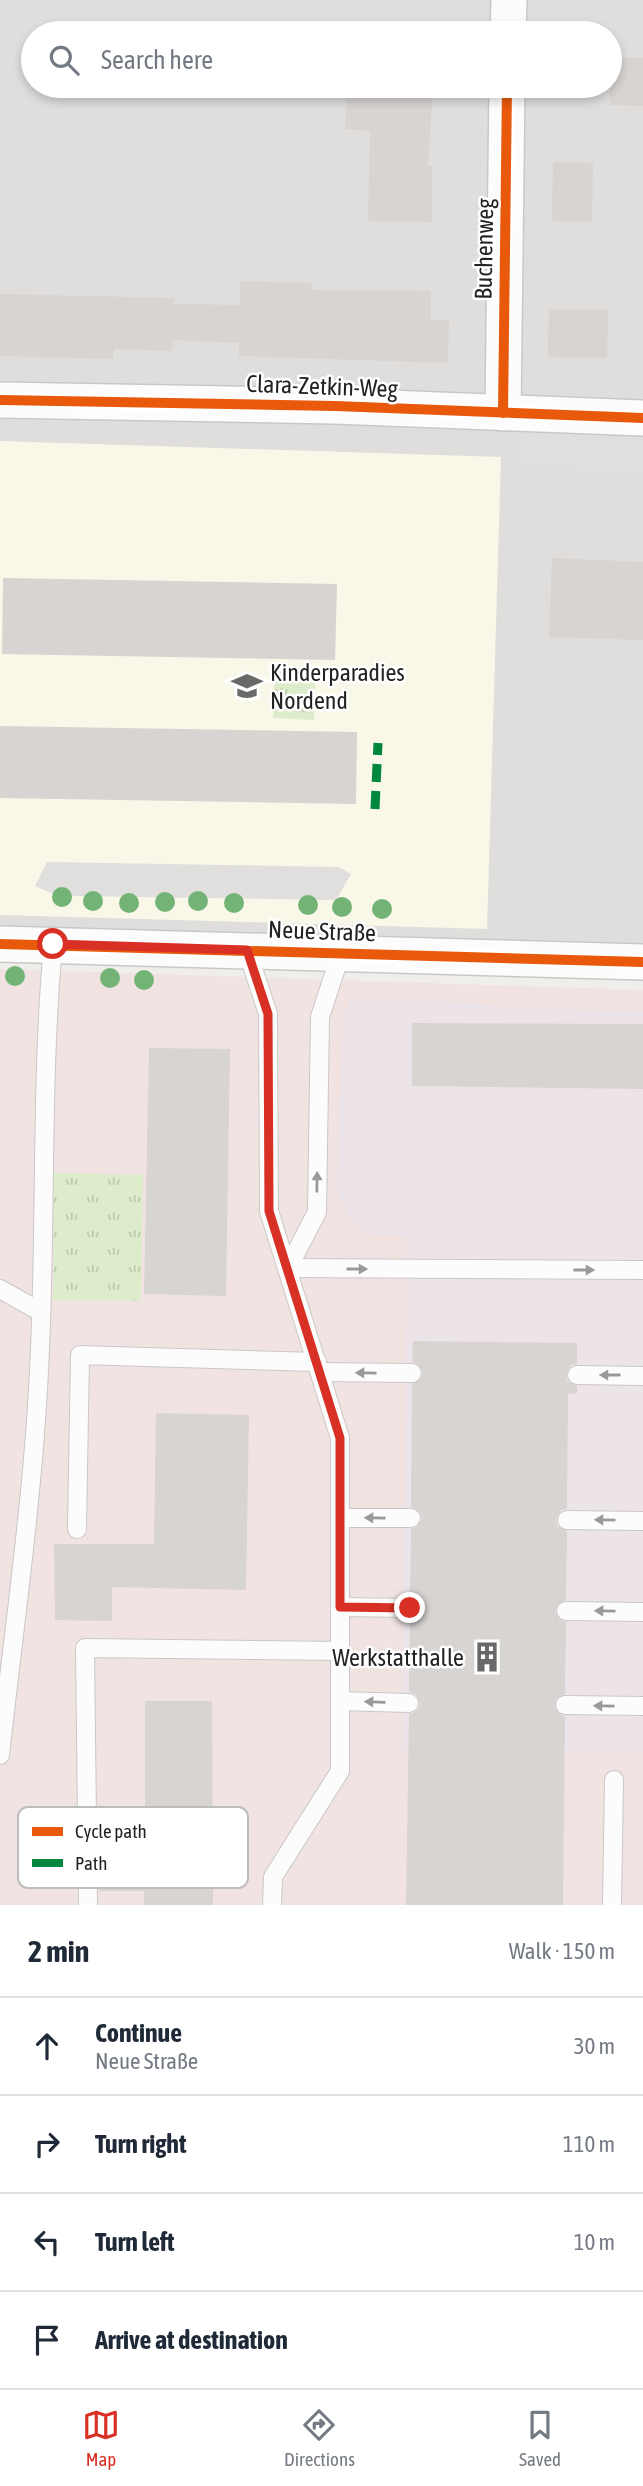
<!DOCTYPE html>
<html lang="en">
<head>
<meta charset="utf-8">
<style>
  body { margin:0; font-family:"Asap Condensed",sans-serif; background:#f2f2f3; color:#1f2937 }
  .stop { position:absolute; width:21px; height:21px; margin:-16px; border:5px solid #d93025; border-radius:50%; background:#fff }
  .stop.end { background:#d93025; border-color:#fff; box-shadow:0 2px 7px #0008 }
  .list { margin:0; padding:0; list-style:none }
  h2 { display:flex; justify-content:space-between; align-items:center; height:91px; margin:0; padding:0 28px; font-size:30px }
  h2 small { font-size:23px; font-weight:400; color:#747a83 }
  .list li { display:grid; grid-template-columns:46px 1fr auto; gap:21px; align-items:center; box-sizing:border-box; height:98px; padding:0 28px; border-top:2px solid #e0e1e3 }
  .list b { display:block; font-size:26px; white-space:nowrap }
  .list p { margin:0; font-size:23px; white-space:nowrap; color:#747a83 }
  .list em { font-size:23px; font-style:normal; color:#747a83 }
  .icon { flex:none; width:38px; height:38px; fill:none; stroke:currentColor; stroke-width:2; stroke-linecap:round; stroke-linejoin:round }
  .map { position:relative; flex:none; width:643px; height:1905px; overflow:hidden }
  .search { position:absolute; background:#fff; box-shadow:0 4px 10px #0003; left:21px; right:21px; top:21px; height:77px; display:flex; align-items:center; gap:18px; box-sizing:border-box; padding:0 24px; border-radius:38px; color:#747a83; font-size:26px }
  .sheet { height:483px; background:#fff }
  nav { display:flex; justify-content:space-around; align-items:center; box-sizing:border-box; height:98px; border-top:2px solid #e0e1e3; background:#fff; font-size:19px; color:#747a83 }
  nav a { display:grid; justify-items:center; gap:4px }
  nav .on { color:#d93025 }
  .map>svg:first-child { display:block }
</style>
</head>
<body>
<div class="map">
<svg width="643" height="1905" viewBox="0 0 643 1905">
  <defs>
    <pattern id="grass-tufts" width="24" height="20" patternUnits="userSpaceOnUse" patternTransform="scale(1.75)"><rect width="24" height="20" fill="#ddeccb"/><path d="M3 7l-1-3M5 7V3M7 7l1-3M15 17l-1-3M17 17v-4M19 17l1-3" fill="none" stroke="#bdcaae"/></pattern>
  </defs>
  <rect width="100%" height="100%" fill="#f0eeeb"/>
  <path fill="#dfdedc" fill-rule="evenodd" d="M 0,0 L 643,0 L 643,950 L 0,935 ZM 33,33 L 610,33 L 610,86 L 33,86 Z"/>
  <path fill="#f1e3e1" d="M 0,969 L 643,990 L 643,1905 L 0,1905 Z"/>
  <path fill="#ede4e9" d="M 350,1000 L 444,1001 L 519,1008 L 643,1012 L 643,1753 L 402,1751 L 407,1236 L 371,1235 L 358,1228 L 341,1203 L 337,1187 L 343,1016 Z"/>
  <path fill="#f8f7e8" d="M 0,441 L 501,457 L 487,929 L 0,915 Z"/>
  <g fill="url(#grass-tufts)">
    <path d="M 275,671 L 315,672 L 314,720 L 273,718 Z"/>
    <path d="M 54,1173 L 143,1175 L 141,1301 L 53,1300 Z"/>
  </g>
  <g fill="#e0dfde">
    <path d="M 521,437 L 643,440 L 643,470 L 520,467 Z"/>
    <path d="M 47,862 L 338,867 L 351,874 L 336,900 L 71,896 L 57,889 L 54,894 L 35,886 Z"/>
  </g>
  <g fill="#d7d4d2">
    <path d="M 610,57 L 643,58 L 643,106 L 610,105 Z"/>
    <path d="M 347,86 L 433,86 L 428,166 L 432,166 L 432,222 L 368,221 L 370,131 L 345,129 Z"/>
    <path d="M 553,162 L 593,163 L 592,222 L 552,221 Z"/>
    <path d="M 240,281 L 312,283 L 311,290 L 431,291 L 431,320 L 449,320 L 448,363 L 239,356 L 239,343 L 173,340 L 172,351 L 114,349 L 113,359 L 0,356 L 0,294 L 174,298 L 174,304 L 240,305 Z"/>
    <path d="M 549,309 L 608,310 L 607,358 L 548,357 Z"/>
    <path d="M 552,558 L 643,562 L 643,640 L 549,637 Z"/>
    <path d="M 3,578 L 337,584 L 335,660 L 2,654 Z"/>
    <path d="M 0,726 L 357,732 L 356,804 L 0,798 Z"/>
    <path d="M 412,1023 L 643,1024 L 643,1089 L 412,1086 Z"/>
    <path d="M 149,1048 L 230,1049 L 226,1296 L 144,1294 Z"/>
    <path d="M 413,1341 L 577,1343 L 577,1364 L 571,1365 L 566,1374 L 567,1381 L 577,1386 L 577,1393 L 568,1394 L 567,1509 L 561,1510 L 556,1519 L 557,1526 L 567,1531 L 566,1600 L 557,1605 L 555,1612 L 560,1620 L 566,1622 L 565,1694 L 556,1699 L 554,1706 L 559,1714 L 565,1716 L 563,1905 L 406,1905 L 409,1714 L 418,1710 L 420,1703 L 416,1694 L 409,1692 L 410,1619 L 419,1614 L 421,1607 L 416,1599 L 410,1597 L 411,1529 L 417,1527 L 422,1519 L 420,1512 L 411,1507 L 412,1384 L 421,1379 L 423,1372 L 418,1364 L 412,1362 Z"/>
    <path d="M 156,1413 L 249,1415 L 246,1590 L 112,1587 L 112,1621 L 55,1620 L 54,1544 L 154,1544 Z"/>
    <path d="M 145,1701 L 212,1701 L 213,1905 L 144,1905 L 144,1891 L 99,1891 L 99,1861 L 145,1860 Z"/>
  </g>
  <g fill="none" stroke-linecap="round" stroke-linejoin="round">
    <g stroke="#c9c8c7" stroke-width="20">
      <g id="service">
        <path d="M 247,950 L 268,1014 L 269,1211 L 340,1438 L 340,1771 L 273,1877 L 272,1905"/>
        <path d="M 288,1268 L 643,1270"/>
        <path d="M 288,1268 L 317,1212 L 320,1017 L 341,953"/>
        <path d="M 0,1289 L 41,1312"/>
        <path d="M 320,1372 L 412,1373"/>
        <path d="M 577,1375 L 643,1376"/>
        <path d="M 340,1518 L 411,1518"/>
        <path d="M 567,1520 L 643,1521"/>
        <path d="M 77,1529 L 80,1355 L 317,1362"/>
        <path d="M 340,1607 L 410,1608"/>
        <path d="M 566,1611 L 643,1612"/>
        <path d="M 340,1701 L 409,1703"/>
        <path d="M 565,1705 L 643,1706"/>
        <path d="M 0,1755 C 15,1619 35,1484 40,1348 C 46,1213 41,1079 53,945"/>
        <path d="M 88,1905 L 85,1648 L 340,1651"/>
        <path d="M 612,1905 L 614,1780"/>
      </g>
    </g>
    <g stroke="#c9c8c7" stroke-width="38">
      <g id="minor">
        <path d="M 508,33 L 509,0"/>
        <path d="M 0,400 L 335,406 L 643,418"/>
        <path d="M 503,413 L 507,86"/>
        <path d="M 0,944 L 643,962"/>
      </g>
    </g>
    <use href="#service" stroke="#fdfcfc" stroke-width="18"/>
    <use href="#minor" stroke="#fdfcfc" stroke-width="35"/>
    <path stroke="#00873e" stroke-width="9" stroke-dasharray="18 9" stroke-linecap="butt" d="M 375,809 L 378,743"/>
    <g stroke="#fff" stroke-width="15">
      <g id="cycleway">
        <path d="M 0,400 L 335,406 L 643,418"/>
        <path d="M 503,413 L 507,86"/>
        <path d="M 0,944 L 643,962"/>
      </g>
    </g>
    <use href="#cycleway" stroke="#e8590c" stroke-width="10"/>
  </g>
  <g fill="#73b476">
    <circle cx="62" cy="897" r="10"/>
    <circle cx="93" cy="901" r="10"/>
    <circle cx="198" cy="901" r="10"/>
    <circle cx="165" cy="902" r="10"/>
    <circle cx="129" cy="903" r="10"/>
    <circle cx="234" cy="903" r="10"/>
    <circle cx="308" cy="905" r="10"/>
    <circle cx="342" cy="907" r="10"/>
    <circle cx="382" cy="909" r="10"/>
    <circle cx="15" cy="976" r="10"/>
    <circle cx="110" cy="978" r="10"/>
    <circle cx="144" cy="980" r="10"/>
  </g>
  <defs><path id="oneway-solid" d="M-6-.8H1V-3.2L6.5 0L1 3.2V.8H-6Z" transform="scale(1.75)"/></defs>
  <g fill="#9a9a9a">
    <use href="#oneway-solid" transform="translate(317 1182) rotate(-89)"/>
    <use href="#oneway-solid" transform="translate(357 1269)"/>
    <use href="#oneway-solid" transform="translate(584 1270)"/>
    <use href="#oneway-solid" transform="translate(366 1373) rotate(-179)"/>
    <use href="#oneway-solid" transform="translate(610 1375) rotate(-180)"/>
    <use href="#oneway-solid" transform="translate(375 1518) rotate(-179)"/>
    <use href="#oneway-solid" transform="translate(605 1520) rotate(-179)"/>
    <use href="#oneway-solid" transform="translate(605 1611) rotate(-179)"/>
    <use href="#oneway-solid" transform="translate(375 1702) rotate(-178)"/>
    <use href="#oneway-solid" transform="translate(604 1706) rotate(-179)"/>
  </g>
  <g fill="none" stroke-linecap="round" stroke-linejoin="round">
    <path stroke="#d93025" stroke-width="9" d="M 53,944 L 247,950 L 268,1014 L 269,1211 L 340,1438 L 340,1607 L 410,1608"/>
  </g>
  <defs>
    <g id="school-bare" transform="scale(2.415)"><path d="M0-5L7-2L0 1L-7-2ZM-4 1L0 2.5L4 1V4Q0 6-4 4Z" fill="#6a6968" stroke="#fff" stroke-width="2.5" paint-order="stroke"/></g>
    <g id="building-bare" transform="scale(2.415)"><path d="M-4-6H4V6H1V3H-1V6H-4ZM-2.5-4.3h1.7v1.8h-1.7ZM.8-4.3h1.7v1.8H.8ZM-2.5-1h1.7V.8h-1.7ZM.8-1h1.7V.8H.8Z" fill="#6a6968" stroke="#fff" stroke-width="2.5" paint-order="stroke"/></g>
  </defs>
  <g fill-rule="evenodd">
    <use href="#school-bare" x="247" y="686"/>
    <use href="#building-bare" x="487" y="1657"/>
  </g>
  <g text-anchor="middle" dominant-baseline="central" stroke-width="5" stroke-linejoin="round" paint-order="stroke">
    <g font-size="24" fill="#222" stroke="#fff">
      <text transform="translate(484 249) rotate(-89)">Buchenweg</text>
      <text transform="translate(322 386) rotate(2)">Clara-Zetkin-Weg</text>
      <text transform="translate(322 931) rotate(2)">Neue Straße</text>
    </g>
    <g font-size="24" fill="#222" stroke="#fff" text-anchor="start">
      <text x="270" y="672">Kinderparadies<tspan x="270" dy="28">Nordend</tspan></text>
      <text x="464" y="1657" text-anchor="end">Werkstatthalle</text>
    </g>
  </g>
  <rect x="18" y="1807" width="230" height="81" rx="10" fill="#fff" stroke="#bdbdbd" stroke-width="2"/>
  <rect x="32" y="1827" width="31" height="9" fill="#e8590c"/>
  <rect x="32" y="1859" width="31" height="8" fill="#00873e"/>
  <g font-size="19" fill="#222">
    <text x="75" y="1838">Cycle path</text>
    <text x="75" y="1870">Path</text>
  </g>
</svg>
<div class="stop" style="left:53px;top:944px"></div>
<div class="stop end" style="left:410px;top:1608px"></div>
<div class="search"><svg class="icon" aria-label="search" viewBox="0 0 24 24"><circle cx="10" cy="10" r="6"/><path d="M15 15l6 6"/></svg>Search here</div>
</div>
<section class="sheet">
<h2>2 min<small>Walk · 150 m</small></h2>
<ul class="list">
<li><svg class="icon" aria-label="ahead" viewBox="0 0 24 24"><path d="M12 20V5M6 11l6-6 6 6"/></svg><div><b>Continue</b><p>Neue Straße</p></div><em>30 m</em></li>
<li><svg class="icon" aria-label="right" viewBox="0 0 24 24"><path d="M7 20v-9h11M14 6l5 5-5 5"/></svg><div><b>Turn right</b></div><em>110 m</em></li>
<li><svg class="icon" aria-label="left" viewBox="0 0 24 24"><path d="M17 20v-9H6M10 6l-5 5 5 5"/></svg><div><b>Turn left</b></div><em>10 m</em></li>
<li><svg class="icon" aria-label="arrive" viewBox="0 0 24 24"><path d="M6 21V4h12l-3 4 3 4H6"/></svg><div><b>Arrive at destination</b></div></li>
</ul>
</section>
<nav>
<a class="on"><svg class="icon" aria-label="map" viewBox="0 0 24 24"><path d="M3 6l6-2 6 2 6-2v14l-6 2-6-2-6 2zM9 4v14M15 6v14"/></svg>Map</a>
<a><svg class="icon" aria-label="directions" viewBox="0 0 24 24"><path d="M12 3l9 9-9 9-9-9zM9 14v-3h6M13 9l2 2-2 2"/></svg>Directions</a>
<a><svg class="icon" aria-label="saved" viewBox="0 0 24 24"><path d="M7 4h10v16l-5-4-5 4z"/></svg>Saved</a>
</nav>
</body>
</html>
